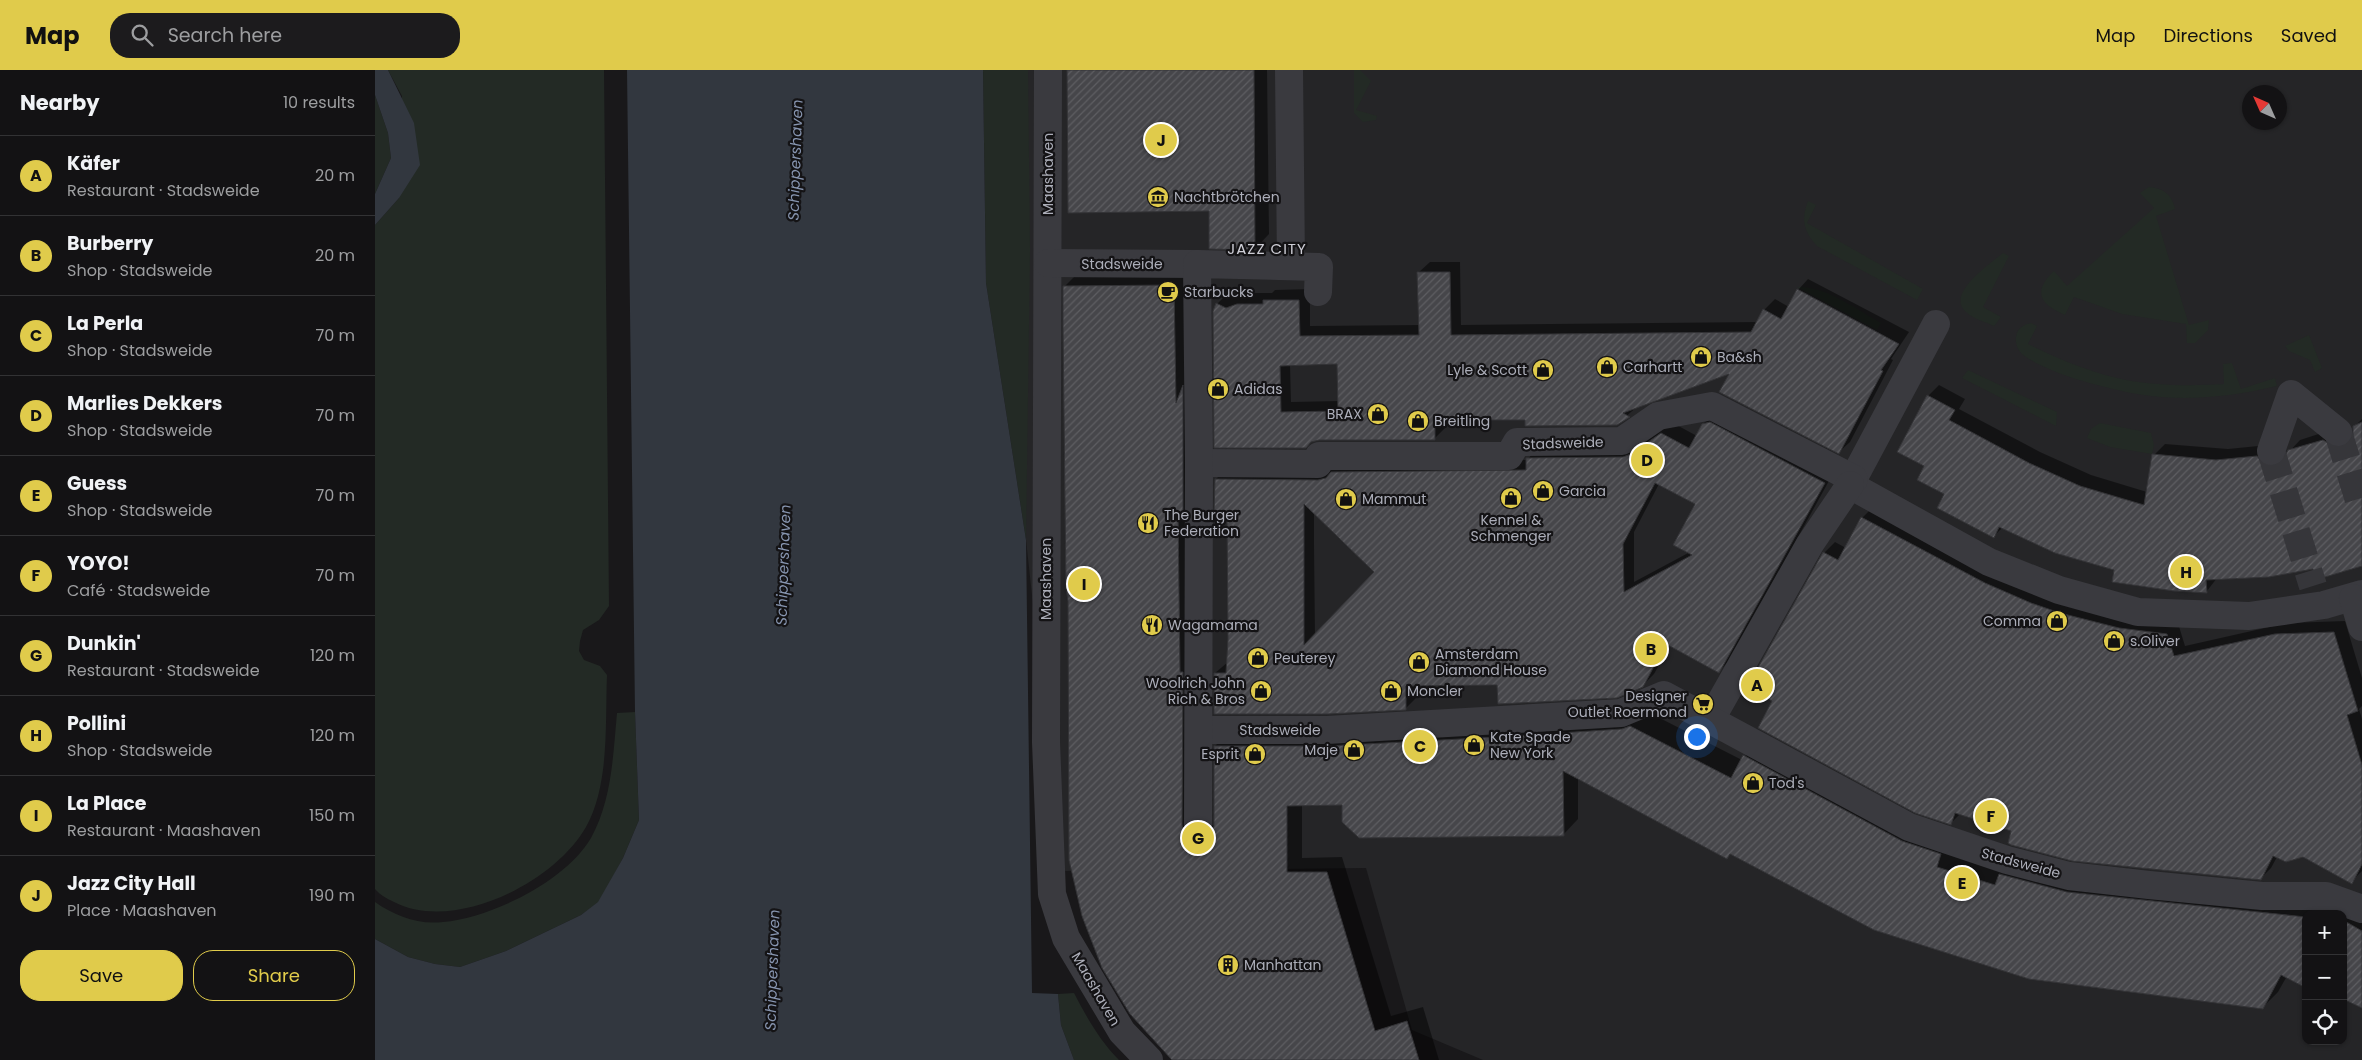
<!DOCTYPE html>
<html lang="en">
<head>
<meta charset="utf-8">
<style>
  body { margin:0; font-family:Poppins,sans-serif; background:#1c1b1d; color:#f1f3f6 }
  .controls { position:absolute; right:15px; bottom:15px; display:grid; overflow:hidden; border-radius:10px; box-shadow:0 1px 4px #0004 }
  .controls button { width:45px; height:45px; display:grid; place-items:center; padding:0; border:0; border-bottom:1px solid #323234; background:#131214; color:#f1f3f6; font:25px sans-serif }
  .compass { position:absolute; left:1867px; top:15px; width:45px; height:45px; border-radius:50%; background:#131214; box-shadow:0 1px 4px #0004; rotate:315deg }
  .you { position:absolute; left:1321px; top:666px; width:18px; height:18px; margin:-12px; border:4px solid #fff; border-radius:50%; background:#1a73e8; box-shadow:0 0 0 8px #1a73e833 }
  .badge { display:grid; place-items:center; width:32px; height:32px; border-radius:50%; background:#e0cb4b; color:#111; font-size:16px; font-weight:700 }
  .pin { position:absolute; translate:-50% -50%; border:2px solid #fff; box-shadow:0 1px 5px #0006 }
  .list { margin:0; padding:0; list-style:none }
  h2 { display:flex; justify-content:space-between; align-items:center; height:65px; margin:0; padding:0 20px; font-size:21px }
  h2 small { font-size:16px; font-weight:400; color:#9d9ea0 }
  .list li { display:grid; grid-template-columns:32px 1fr auto; gap:15px; align-items:center; box-sizing:border-box; height:80px; padding:0 20px; border-top:1px solid #323234 }
  .list b { display:block; font-size:19px; white-space:nowrap }
  .list p { margin:0; font-size:16px; white-space:nowrap; color:#9d9ea0 }
  .list em { font-size:16px; font-style:normal; color:#9d9ea0 }
  .actions { display:flex; gap:10px; padding:15px 20px }
  .actions a { flex:1; padding:11px 0; border:1px solid #e0cb4b; border-radius:20px; text-align:center; font-size:18px; color:#e0cb4b }
  .actions .main { background:#e0cb4b; color:#111 }
  .icon { flex:none; width:28px; height:28px; fill:none; stroke:currentColor; stroke-width:2; stroke-linecap:round; stroke-linejoin:round }
  .map { position:relative; flex:none; width:1987px; height:990px; overflow:hidden }
  header { display:flex; align-items:center; gap:30px; box-sizing:border-box; height:70px; padding:0 25px; background:#e0cb4b; color:#111 }
  header strong { font-size:24px }
  nav { display:flex; gap:28px; margin-inline-start:auto; font-size:18px }
  .search { width:350px; height:45px; background:#1c1b1d; display:flex; align-items:center; gap:12px; box-sizing:border-box; padding:0 18px; border-radius:20px; color:#9d9ea0; font-size:19px }
  main { display:flex }
  aside { flex:1; background:#131214 }
  .map>svg:first-child { display:block }
</style>
</head>
<body>
<header>
<strong>Map</strong>
<div class="search"><svg class="icon" aria-label="search" viewBox="0 0 24 24"><circle cx="10" cy="10" r="6"/><path d="M15 15l6 6"/></svg>Search here</div>
<nav><a>Map</a><a>Directions</a><a>Saved</a></nav>
</header>
<main>
<aside>
<h2>Nearby<small>10 results</small></h2>
<ul class="list">
<li><span class="badge">A</span><div><b>Käfer</b><p>Restaurant · Stadsweide</p></div><em>20 m</em></li>
<li><span class="badge">B</span><div><b>Burberry</b><p>Shop · Stadsweide</p></div><em>20 m</em></li>
<li><span class="badge">C</span><div><b>La Perla</b><p>Shop · Stadsweide</p></div><em>70 m</em></li>
<li><span class="badge">D</span><div><b>Marlies Dekkers</b><p>Shop · Stadsweide</p></div><em>70 m</em></li>
<li><span class="badge">E</span><div><b>Guess</b><p>Shop · Stadsweide</p></div><em>70 m</em></li>
<li><span class="badge">F</span><div><b>YOYO!</b><p>Café · Stadsweide</p></div><em>70 m</em></li>
<li><span class="badge">G</span><div><b>Dunkin'</b><p>Restaurant · Stadsweide</p></div><em>120 m</em></li>
<li><span class="badge">H</span><div><b>Pollini</b><p>Shop · Stadsweide</p></div><em>120 m</em></li>
<li><span class="badge">I</span><div><b>La Place</b><p>Restaurant · Maashaven</p></div><em>150 m</em></li>
<li><span class="badge">J</span><div><b>Jazz City Hall</b><p>Place · Maashaven</p></div><em>190 m</em></li>
</ul>
<div class="actions"><a class="main">Save</a><a>Share</a></div>
</aside>
<div class="map">
<svg width="1987" height="990" viewBox="0 0 1987 990">
  <defs>
    <pattern id="building-hatch" width="6" height="6" patternUnits="userSpaceOnUse" patternTransform="scale(1.25)"><rect width="6" height="6" fill="#46464a"/><path d="M-1 1l2-2M0 6l6-6M5 7l2-2" fill="none" stroke="#5e5e62"/></pattern>
  </defs>
  <rect width="100%" height="100%" fill="#19181a"/>
  <path fill="#252527" fill-rule="evenodd" d="M 648,0 L 1987,0 L 1987,990 L 1108,990 L 1037,960 L 991,798 L 687,801 L 651,470 ZM 1874,22 L 1904,22 L 1904,52 L 1874,52 ZM 1931,844 L 1968,844 L 1968,971 L 1931,971 Z"/>
  <g fill="#232a25">
    <path d="M 13,0 L 229,0 L 234,536 L 224,550 L 208,560 L 205,571 L 204,581 L 209,590 L 225,596 L 232,605 C 230,652 235,714 211,757 C 179,813 79,863 19,832 C 11,828 5,825 0,819 L 0,155 L 24,128 L 27,26 Z"/>
    <path d="M 608,0 L 653,0 L 655,180 L 651,470 L 611,213 Z"/>
    <path d="M 979,0 L 985,0 L 996,11 L 981,40 L 1002,46 L 1001,50 L 988,52 L 979,43 Z"/>
    <path d="M 0,25 L 13,63 L 16,88 L 0,124 Z"/>
    <path d="M 1774,117 C 1789,118 1797,125 1800,139 L 1781,146 L 1814,255 L 1834,250 L 1833,260 L 1820,273 L 1812,273 L 1811,254 L 1747,244 L 1699,227 L 1690,245 C 1665,234 1657,222 1679,201 L 1692,216 L 1779,138 L 1765,123 Z"/>
    <path d="M 1433,131 L 1441,135 L 1432,153 L 1548,219 L 1542,230 L 1442,176 C 1428,161 1426,149 1433,131 Z"/>
    <path d="M 1628,183 L 1634,186 L 1608,237 L 1626,247 L 1619,256 C 1611,252 1598,249 1591,242 C 1570,224 1615,194 1628,183 Z"/>
    <path d="M 1422,217 C 1452,216 1480,239 1506,253 L 1502,260 Z"/>
    <path d="M 1656,253 L 1662,256 L 1653,274 C 1693,294 1739,312 1784,314 C 1806,316 1828,315 1849,314 L 1848,294 L 1857,293 L 1866,319 L 1900,308 L 1902,316 C 1856,327 1809,332 1762,324 C 1730,318 1678,305 1651,287 C 1644,283 1640,275 1641,267 C 1642,258 1648,255 1656,253 Z"/>
    <path d="M 1934,265 L 1947,298 L 1940,302 L 1935,290 L 1914,281 L 1910,276 Z"/>
    <path d="M 1593,300 L 1682,342 L 1681,356 L 1587,308 Z"/>
    <path d="M 1725,353 L 1776,363 L 1779,375 L 1777,384 L 1735,377 L 1712,368 L 1716,359 Z"/>
    <path d="M 260,642 L 264,750 L 248,788 L 224,832 L 206,845 L 131,881 L 85,897 L 60,894 L 33,887 L 0,869 L 0,832 C 20,846 43,855 68,852 C 116,848 191,811 216,768 C 237,730 238,685 242,643 Z"/>
    <path d="M 699,923 C 712,948 725,971 744,990 L 699,990 L 686,955 L 683,924 Z"/>
  </g>
  <g fill="#32373f">
    <path d="M 0,0 L 13,0 L 39,53 L 45,95 L 24,128 L 0,155 L 0,124 L 16,88 L 13,63 L 0,25 Z"/>
    <path d="M 252,0 L 608,0 L 611,213 L 651,470 L 657,923 L 683,924 L 686,955 L 699,990 L 0,990 L 0,869 L 33,887 L 60,894 L 85,897 L 131,881 L 206,845 L 223,832 L 248,788 L 264,750 L 260,642 Z"/>
  </g>
  <g fill="#0007" fill-rule="evenodd">
    <path d="M 693,0 L 892,0 L 894,164 L 880,179 L 835,140 Z"/>
    <path d="M 1055,192 L 1085,192 L 1086,255 L 1382,252 L 1389,240 L 1400,229 L 1414,237 L 1423,220 L 1433,209 L 1534,262 L 1516,289 L 1518,290 L 1475,372 L 1464,382 L 1357,302 L 1263,336 L 1242,354 L 1151,349 L 1070,348 L 1070,358 L 1059,369 L 944,369 L 841,376 L 842,234 L 853,223 L 863,228 L 874,223 L 897,223 L 900,220 L 935,219 L 935,256 L 1045,255 L 1044,202 ZM 964,293 L 964,331 L 916,332 L 915,294 Z"/>
    <path d="M 705,201 L 814,201 L 831,754 L 840,756 L 840,676 L 855,661 L 1271,641 L 1367,690 L 1384,671 L 1577,781 L 1987,838 L 1987,937 L 1968,927 L 1968,844 L 1931,844 L 1931,917 L 1912,906 L 1903,922 L 1888,937 L 1357,783 L 1352,788 L 1203,708 L 1203,749 L 1188,765 L 968,733 L 927,734 L 927,788 L 967,787 L 1016,946 L 1048,937 L 1064,990 L 800,990 L 694,531 L 689,217 Z"/>
    <path d="M 1564,315 L 1590,329 L 1584,339 L 1665,382 L 1716,405 L 1772,422 L 1779,385 L 1790,374 L 1853,379 L 1893,375 L 1901,385 L 1910,386 L 1925,370 L 1959,359 L 1971,367 L 1979,366 L 1979,357 L 1987,349 L 1987,495 L 1842,508 L 1832,521 L 1768,517 L 1738,511 L 1741,499 L 1628,457 L 1618,467 L 1571,424 L 1551,395 L 1553,326 Z"/>
    <path d="M 1340,343 L 1460,400 L 1355,590 L 1344,601 L 1295,575 L 1279,604 L 1267,616 L 1041,615 L 1041,628 L 1030,639 L 840,603 L 853,592 L 853,443 L 841,409 L 852,398 L 969,391 L 1152,390 L 1163,377 L 1260,376 L 1268,373 L 1298,353 L 1322,366 L 1328,354 ZM 1284,414 L 1322,434 L 1315,482 L 1259,512 L 1259,462 ZM 939,442 L 1001,502 L 940,566 L 939,474 Z"/>
    <path d="M 1498,437 L 1803,553 L 1810,576 L 1912,553 L 1970,551 L 1987,608 L 1987,636 L 1984,639 L 1987,649 L 1987,801 L 1976,812 L 1928,786 L 1902,787 L 1896,798 L 1885,809 L 1638,760 L 1586,743 L 1576,753 L 1399,630 L 1449,483 L 1460,472 L 1471,478 L 1487,448 Z"/>
  </g>
  <g fill="url(#building-hatch)" stroke="#333336" fill-rule="evenodd">
    <path d="M 692,0 L 879,0 L 880,180 L 834,179 L 834,141 L 693,143 Z"/>
    <path d="M 1042,202 L 1075,202 L 1076,265 L 1376,262 L 1388,239 L 1406,249 L 1422,219 L 1524,274 L 1506,300 L 1508,301 L 1464,384 L 1344,322 L 1354,304 L 1248,343 L 1255,347 L 1242,355 L 1150,356 L 1150,350 L 1060,350 L 1060,370 L 944,370 L 936,372 L 931,378 L 839,378 L 838,241 L 841,233 L 851,238 L 862,234 L 888,234 L 888,230 L 924,230 L 925,266 L 1044,265 ZM 962,294 L 963,341 L 906,342 L 905,296 Z"/>
    <path d="M 799,215 L 801,333 L 808,315 L 808,444 L 803,444 L 805,602 L 808,602 L 807,755 L 809,762 L 815,768 L 822,771 L 830,769 L 836,763 L 839,756 L 839,676 L 953,676 L 1123,667 L 1247,659 L 1255,656 L 1356,708 L 1368,685 L 1527,771 L 1566,784 L 1562,797 L 1620,815 L 1624,804 L 1692,822 L 1931,847 L 1931,918 L 1906,905 L 1888,939 L 1654,909 L 1499,860 L 1355,784 L 1352,789 L 1188,701 L 1189,766 L 984,768 L 967,752 L 967,735 L 912,736 L 912,802 L 952,802 L 1000,961 L 1032,951 L 1044,990 L 797,990 L 755,944 L 727,898 L 707,846 L 694,790 L 693,531 L 691,518 L 688,256 L 688,216 Z"/>
    <path d="M 1552,325 L 1580,340 L 1574,350 L 1654,393 L 1705,416 L 1769,435 L 1777,384 L 1841,390 L 1882,386 L 1890,396 L 1898,396 L 1907,392 L 1913,380 L 1948,370 L 1960,377 L 1969,376 L 1975,372 L 1978,365 L 1978,356 L 1987,352 L 1987,496 L 1940,510 L 1938,499 L 1894,507 L 1831,510 L 1832,523 L 1799,521 L 1737,512 L 1739,500 L 1680,483 L 1624,457 L 1619,468 L 1562,438 L 1569,424 L 1542,410 L 1549,396 L 1522,382 Z"/>
    <path d="M 1335,352 L 1450,413 L 1344,603 L 1291,574 L 1268,617 L 1242,628 L 1123,634 L 1122,615 L 1031,616 L 1031,640 L 952,644 L 839,644 L 839,603 L 851,603 L 853,569 L 852,444 L 839,444 L 840,409 L 943,410 L 951,408 L 956,402 L 1151,400 L 1151,388 L 1248,387 L 1256,384 L 1286,363 L 1314,378 L 1327,354 ZM 1280,413 L 1320,434 L 1298,475 L 1317,485 L 1249,522 L 1248,474 ZM 929,434 L 999,502 L 929,575 Z"/>
    <path d="M 1486,447 L 1610,513 L 1656,533 L 1685,543 L 1744,558 L 1792,564 L 1799,586 L 1900,564 L 1959,562 L 1983,641 L 1972,645 L 1987,695 L 1987,794 L 1977,814 L 1928,787 L 1911,792 L 1898,786 L 1886,810 L 1697,791 L 1636,775 L 1633,773 L 1636,761 L 1580,743 L 1576,755 L 1540,743 L 1383,658 L 1397,631 L 1372,617 L 1448,482 L 1463,490 Z"/>
    <path d="M 1968,850 L 1987,861 L 1987,938 L 1968,929 Z"/>
  </g>
  <g fill="none" stroke-linecap="round" stroke-linejoin="round">
    <g stroke="#36363a" stroke-width="28" stroke-dasharray="28 14" stroke-linecap="butt">
      <path d="M 1963,362 L 1987,440"/>
      <path d="M 1896,381 L 1938,516"/>
    </g>
    <g stroke="#3a3a3f" stroke-width="28">
      <path d="M 673,0 L 671,672 L 677,824 L 691,868 L 747,962 L 774,990"/>
      <path d="M 914,0 L 916,195"/>
      <path d="M 673,193 L 822,194"/>
      <path d="M 1561,254 L 1475,415 L 1614,492 L 1684,520 L 1763,542 L 1874,546 L 1949,535 L 1987,524"/>
      <path d="M 1896,381 L 1916,324 L 1963,362"/>
      <path d="M 824,393 L 943,394 L 944,386 L 1134,386 L 1142,372 L 1247,371 L 1283,346 L 1337,336 L 1479,409"/>
      <path d="M 1978,528 L 1987,557"/>
      <path d="M 1336,649 L 1435,474 L 1475,415"/>
      <path d="M 825,660 L 952,660 L 1246,643 L 1289,625 L 1534,757 L 1632,790 L 1694,806 L 1774,815 L 1887,826 L 1951,826 L 1987,839"/>
      <path d="M 823,755 L 824,393 L 822,194 L 944,197 L 943,222"/>
    </g>
  </g>
  <defs>
    <g id="museum-disc" transform="scale(1.125)"><circle r="9.5" fill="#e0cb4b" stroke="#141315"/><path d="M0-6L6-3V-2H-6V-3ZM-5-1h2V3h-2ZM-1-1h2V3h-2ZM3-1h2V3H3ZM-6 4H6V6H-6Z" fill="#111"/></g>
    <g id="cafe-disc" transform="scale(1.125)"><circle r="9.5" fill="#e0cb4b" stroke="#141315"/><path d="M-5.5-4.5H6V0H3Q3 3.5 0 3.5H-2.5Q-5.5 3.5-5.5 0ZM3-3.2v2h1.7v-2ZM-6 4.5H4V6H-6Z" fill="#111"/></g>
    <g id="shop-disc" transform="scale(1.125)"><circle r="9.5" fill="#e0cb4b" stroke="#141315"/><path d="M-5-2.5h2.3a2.7 3.5 0 0 1 5.4 0H5L5.5 6h-11ZM-1.5-2.5h3a1.5 2.3 0 0 0-3 0Z" fill="#111"/></g>
    <g id="restaurant-disc" transform="scale(1.125)"><circle r="9.5" fill="#e0cb4b" stroke="#141315"/><path d="M-5-6h1v4h1v-4h1v4h1v-4h1v5L-1.5 .5V6h-2V.5L-5-1ZM5-6V6H3V1.5H1.5Q1.5-4 5-6Z" fill="#111"/></g>
    <g id="supermarket-disc" transform="scale(1.125)"><circle r="9.5" fill="#e0cb4b" stroke="#141315"/><path d="M-6-5.5h2.5l.6 2H6L4.5 2H-2.5L-4.4-4H-6ZM-1.5 3.2a1.3 1.3 0 1 0 .1 0ZM3 3.2a1.3 1.3 0 1 0 .1 0Z" fill="#111"/></g>
    <g id="building-disc" transform="scale(1.125)"><circle r="9.5" fill="#e0cb4b" stroke="#141315"/><path d="M-4-6H4V6H1V3H-1V6H-4ZM-2.5-4.3h1.7v1.8h-1.7ZM.8-4.3h1.7v1.8H.8ZM-2.5-1h1.7V.8h-1.7ZM.8-1h1.7V.8H.8Z" fill="#111"/></g>
  </defs>
  <g fill-rule="evenodd">
    <use href="#museum-disc" x="783" y="127"/>
    <use href="#cafe-disc" x="793" y="222"/>
    <use href="#shop-disc" x="1326" y="287"/>
    <use href="#shop-disc" x="1232" y="297"/>
    <use href="#shop-disc" x="1168" y="300"/>
    <use href="#shop-disc" x="843" y="319"/>
    <use href="#shop-disc" x="1003" y="344"/>
    <use href="#shop-disc" x="1043" y="351"/>
    <use href="#shop-disc" x="1168" y="421"/>
    <use href="#shop-disc" x="1136" y="428"/>
    <use href="#shop-disc" x="971" y="429"/>
    <use href="#restaurant-disc" x="773" y="453"/>
    <use href="#shop-disc" x="1682" y="551"/>
    <use href="#restaurant-disc" x="777" y="555"/>
    <use href="#shop-disc" x="1739" y="571"/>
    <use href="#shop-disc" x="883" y="588"/>
    <use href="#shop-disc" x="1044" y="592"/>
    <use href="#shop-disc" x="886" y="621"/>
    <use href="#shop-disc" x="1016" y="621"/>
    <use href="#supermarket-disc" x="1328" y="634"/>
    <use href="#shop-disc" x="1099" y="675"/>
    <use href="#shop-disc" x="979" y="680"/>
    <use href="#shop-disc" x="880" y="684"/>
    <use href="#shop-disc" x="1378" y="713"/>
    <use href="#building-disc" x="853" y="895"/>
  </g>
  <g text-anchor="middle" dominant-baseline="central" stroke-width="4.5" stroke-linejoin="round" paint-order="stroke">
    <g font-size="14" fill="#acaeb9" stroke="#141315">
      <text transform="translate(673 104) rotate(-90)">Maashaven</text>
      <text x="747" y="194">Stadsweide</text>
      <text transform="translate(1188 373) rotate(-2)">Stadsweide</text>
      <text transform="translate(671 509) rotate(-90)">Maashaven</text>
      <text x="905" y="660">Stadsweide</text>
      <text transform="translate(1646 793) rotate(15)">Stadsweide</text>
      <text transform="translate(721 919) rotate(60)">Maashaven</text>
    </g>
    <g font-size="14" fill="#acaeb9" stroke="#141315" text-anchor="start">
      <text x="799" y="127">Nachtbrötchen</text>
      <text x="809" y="222">Starbucks</text>
      <text x="1342" y="287">Ba&amp;sh</text>
      <text x="1248" y="297">Carhartt</text>
      <text x="1152" y="300" text-anchor="end">Lyle &amp; Scott</text>
      <text x="859" y="319">Adidas</text>
      <text x="987" y="344" text-anchor="end">BRAX</text>
      <text x="1059" y="351">Breitling</text>
      <text x="1184" y="421">Garcia</text>
      <text x="987" y="429">Mammut</text>
      <text x="789" y="445">The Burger<tspan x="789" dy="16">Federation</tspan></text>
      <text x="1136" y="450" text-anchor="middle">Kennel &amp;<tspan x="1136" dy="16">Schmenger</tspan></text>
      <text x="1666" y="551" text-anchor="end">Comma</text>
      <text x="793" y="555">Wagamama</text>
      <text x="1755" y="571">s.Oliver</text>
      <text x="1060" y="584">Amsterdam<tspan x="1060" dy="16">Diamond House</tspan></text>
      <text x="899" y="588">Peuterey</text>
      <text x="870" y="613" text-anchor="end">Woolrich John<tspan x="870" dy="16">Rich &amp; Bros</tspan></text>
      <text x="1032" y="621">Moncler</text>
      <text x="1312" y="626" text-anchor="end">Designer<tspan x="1312" dy="16">Outlet Roermond</tspan></text>
      <text x="1115" y="667">Kate Spade<tspan x="1115" dy="16">New York</tspan></text>
      <text x="963" y="680" text-anchor="end">Maje</text>
      <text x="864" y="684" text-anchor="end">Esprit</text>
      <text x="1394" y="713">Tod's</text>
      <text x="869" y="895">Manhattan</text>
    </g>
    <g font-size="15" font-style="italic" fill="#8795b0" stroke="#141315">
      <text transform="translate(420 90) rotate(-88)">Schippershaven</text>
      <text transform="translate(408 495) rotate(-88)">Schippershaven</text>
      <text transform="translate(397 900) rotate(-88)">Schippershaven</text>
    </g>
    <g font-size="15" letter-spacing="1" fill="#cdcdd5" stroke="#141315">
      <text x="892" y="178">JAZZ CITY</text>
    </g>
  </g>
</svg>
<div class="controls">
<button>+</button>
<button>−</button>
<button><svg class="icon" aria-label="locate" viewBox="0 0 24 24"><circle cx="12" cy="12" r="6"/><path d="M12 2v4M12 18v4M2 12h4M18 12h4"/></svg></button>
</div>
<svg class="compass" viewBox="-18 -18 36 36"><path d="M0-13l5 13h-10z" fill="#e53935"/><path d="M0 13l5-13h-10z" fill="#9d9ea0"/></svg>
<div class="you"></div>
<div class="pin badge" style="left:1382px;top:615px">A</div>
<div class="pin badge" style="left:1276px;top:579px">B</div>
<div class="pin badge" style="left:1045px;top:676px">C</div>
<div class="pin badge" style="left:1272px;top:390px">D</div>
<div class="pin badge" style="left:1587px;top:813px">E</div>
<div class="pin badge" style="left:1616px;top:746px">F</div>
<div class="pin badge" style="left:823px;top:768px">G</div>
<div class="pin badge" style="left:1811px;top:502px">H</div>
<div class="pin badge" style="left:709px;top:514px">I</div>
<div class="pin badge" style="left:786px;top:70px">J</div>
</div>
</main>
</body>
</html>
